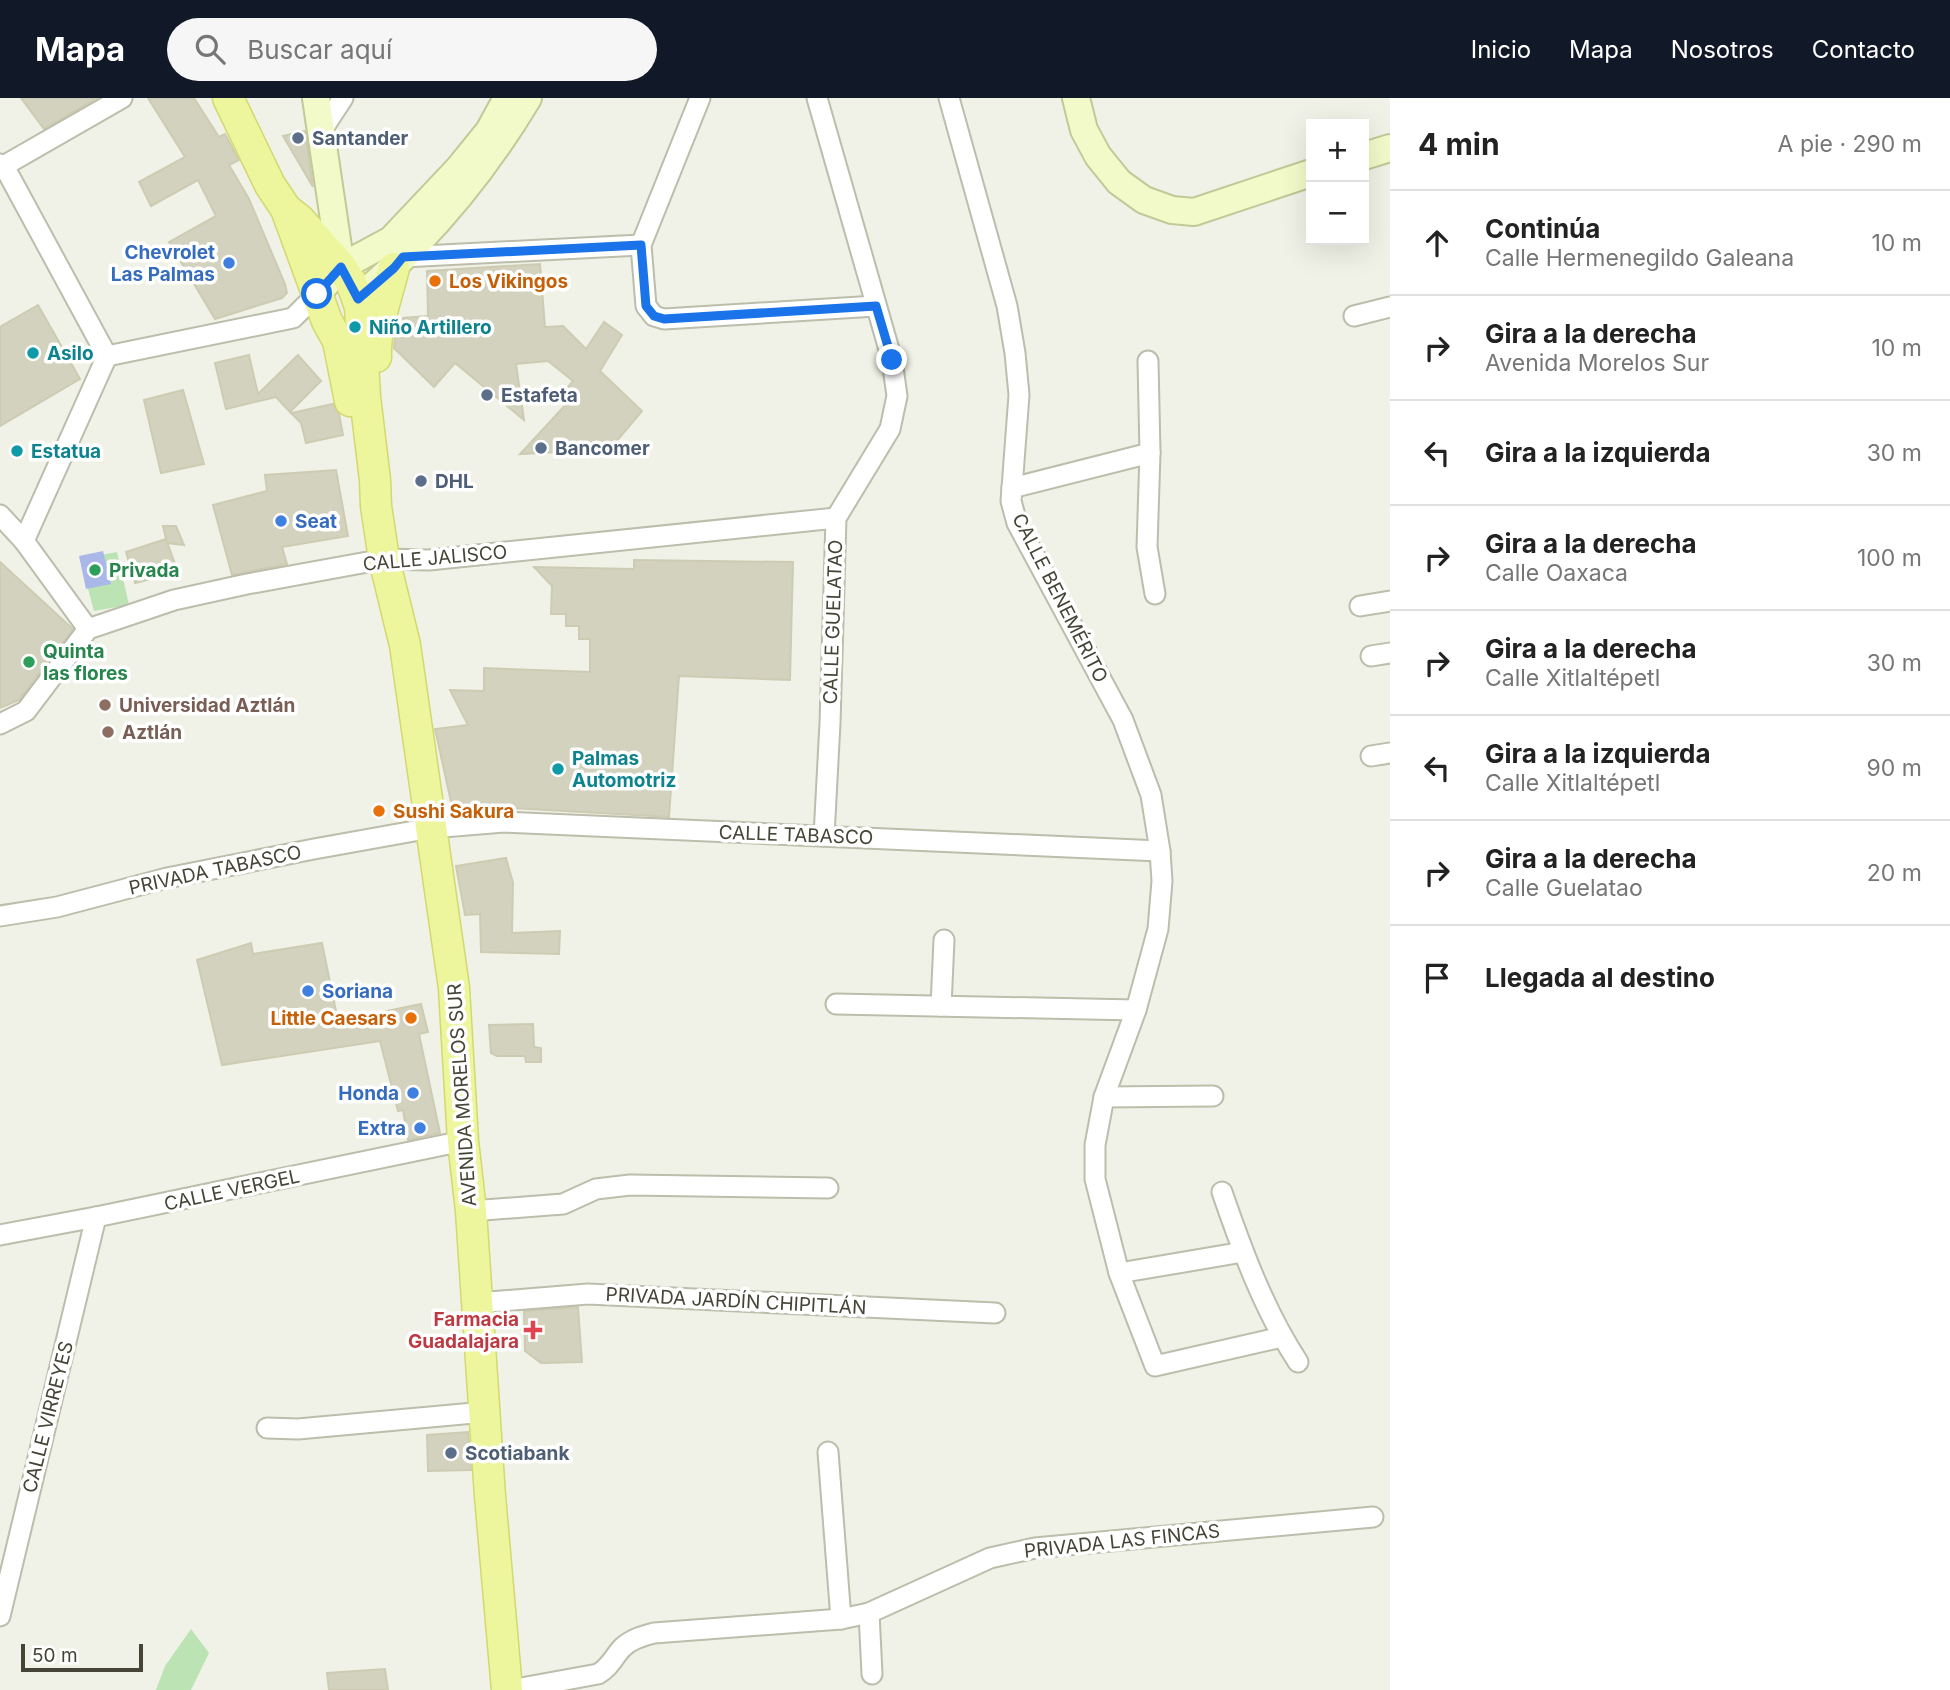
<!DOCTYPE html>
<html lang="es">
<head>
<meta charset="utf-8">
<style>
  body { margin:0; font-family:Inter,sans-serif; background:#f6f6f6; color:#222 }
  .controls { position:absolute; right:21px; top:21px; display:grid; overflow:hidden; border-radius:0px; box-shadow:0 7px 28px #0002 }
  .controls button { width:63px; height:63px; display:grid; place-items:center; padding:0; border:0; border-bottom:2px solid #e0e0e0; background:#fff; color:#222; font:35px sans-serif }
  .scale { position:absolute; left:21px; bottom:18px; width:122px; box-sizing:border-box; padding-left:7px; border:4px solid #454437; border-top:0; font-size:19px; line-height:24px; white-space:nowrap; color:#454437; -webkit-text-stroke:5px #fff; paint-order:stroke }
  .stop { position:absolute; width:21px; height:21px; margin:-16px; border:5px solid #1a73e8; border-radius:50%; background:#fff }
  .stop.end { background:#1a73e8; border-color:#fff; box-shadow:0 2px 7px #0008 }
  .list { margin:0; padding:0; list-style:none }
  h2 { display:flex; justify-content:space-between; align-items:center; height:91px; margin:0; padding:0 28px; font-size:30px }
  h2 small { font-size:23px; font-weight:400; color:#767676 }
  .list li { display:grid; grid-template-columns:46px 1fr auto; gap:21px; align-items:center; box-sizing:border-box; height:105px; padding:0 28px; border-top:2px solid #e0e0e0 }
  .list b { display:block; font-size:26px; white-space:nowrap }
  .list p { margin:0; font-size:23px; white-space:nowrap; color:#767676 }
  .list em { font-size:23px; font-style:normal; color:#767676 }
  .icon { flex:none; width:38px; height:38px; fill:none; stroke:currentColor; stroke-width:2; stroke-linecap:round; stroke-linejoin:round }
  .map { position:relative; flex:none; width:1390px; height:1592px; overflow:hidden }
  header { display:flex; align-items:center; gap:42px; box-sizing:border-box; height:98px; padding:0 35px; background:#111827; color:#fff }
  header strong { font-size:33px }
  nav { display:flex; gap:38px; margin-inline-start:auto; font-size:24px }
  .search { width:490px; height:63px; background:#f6f6f6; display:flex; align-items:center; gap:18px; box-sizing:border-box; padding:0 24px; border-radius:38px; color:#767676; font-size:26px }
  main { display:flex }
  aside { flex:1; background:#fff }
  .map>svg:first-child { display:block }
</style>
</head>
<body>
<header>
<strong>Mapa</strong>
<div class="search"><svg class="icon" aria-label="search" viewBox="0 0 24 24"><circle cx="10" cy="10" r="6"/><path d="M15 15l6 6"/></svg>Buscar aquí</div>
<nav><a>Inicio</a><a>Mapa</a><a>Nosotros</a><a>Contacto</a></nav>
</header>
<main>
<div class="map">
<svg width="1390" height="1592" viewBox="0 0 1390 1592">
  <rect width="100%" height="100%" fill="#f1f2e7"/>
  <g fill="#bce3b4">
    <path d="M 117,454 L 129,507 L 94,513 L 80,461 Z"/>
    <path d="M 191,1531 L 209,1555 L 191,1592 L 156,1592 L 165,1568 Z"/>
  </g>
  <path fill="#a9b7e9" d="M 103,453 L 111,486 L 86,491 L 79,458 Z"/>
  <g fill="#d3d2be" stroke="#cdccb2" stroke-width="2">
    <path d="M 21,0 L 97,0 L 44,31 Z"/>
    <path d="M 148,0 L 194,0 L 219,39 L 225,36 L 239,62 L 229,67 L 249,101 L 285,186 L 287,195 L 282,200 L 215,221 L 169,144 L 216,118 L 198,82 L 151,108 L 139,84 L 185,59 Z"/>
    <path d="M 305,33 L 313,89 L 283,38 Z"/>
    <path d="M 540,166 L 545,229 L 563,228 L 586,251 L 604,224 L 622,237 L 600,273 L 642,313 L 610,351 L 520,356 L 570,302 L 563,295 L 573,283 L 548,263 L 516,266 L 524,322 L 455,265 L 434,289 L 394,250 L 395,240 L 404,239 L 403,220 L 428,218 L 427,173 Z"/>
    <path d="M 38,207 L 80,281 L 0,328 L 0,229 Z"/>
    <path d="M 249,257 L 258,296 L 298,257 L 321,283 L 290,314 L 276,299 L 226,311 L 215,265 Z"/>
    <path d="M 183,292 L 204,366 L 161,375 L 144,302 Z"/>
    <path d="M 333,306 L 339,316 L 343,337 L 306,345 L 301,325 L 291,315 Z"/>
    <path d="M 336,372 L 348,438 L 282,449 L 287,466 L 232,477 L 213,407 L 267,393 L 265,377 Z"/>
    <path d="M 163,428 L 176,428 L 184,447 L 167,445 Z"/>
    <path d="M 166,441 L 178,474 L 135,485 L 126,454 Z"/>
    <path d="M 634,462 L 793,464 L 790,582 L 679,578 L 669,719 L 511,710 L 453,713 L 435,631 L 468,627 L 450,592 L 484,593 L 484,570 L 590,574 L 590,541 L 579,541 L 579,528 L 566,528 L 566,516 L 551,516 L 552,488 L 534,469 L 634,471 Z"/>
    <path d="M 0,464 L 73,531 L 19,602 L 0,610 Z"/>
    <path d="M 506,760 L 513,785 L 512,835 L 560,833 L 559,856 L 481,854 L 480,816 L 465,817 L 456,768 Z"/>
    <path d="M 251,845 L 253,856 L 322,845 L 338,923 L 421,906 L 428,934 L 419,936 L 440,1035 L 408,1042 L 403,1012 L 398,1013 L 380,943 L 222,967 L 197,862 Z"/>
    <path d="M 533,926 L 534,949 L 541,950 L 541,964 L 526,964 L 525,958 L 497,958 L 491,955 L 489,927 Z"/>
    <path d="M 578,1209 L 582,1264 L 541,1265 L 525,1253 L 524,1213 Z"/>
    <path d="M 468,1334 L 471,1372 L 428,1373 L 427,1337 Z"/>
    <path d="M 385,1571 L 388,1592 L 329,1592 L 327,1575 Z"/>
  </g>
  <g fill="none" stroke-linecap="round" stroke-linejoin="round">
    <g stroke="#bcbdab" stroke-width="23">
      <g id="street">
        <path d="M 700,0 L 641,147 L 646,208 L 654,218 L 664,221 L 876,208"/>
        <path d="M 817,0 L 892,262 L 897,298 L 890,331 L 836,420 L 830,625 L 824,738"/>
        <path d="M 949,0 L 1007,208 L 1015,255 L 1019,297 L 1011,403 L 1017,425 L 1123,622 L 1151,697 L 1160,753 L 1162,783 L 1158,831 L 1136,912 L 1104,999 L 1095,1047 L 1095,1081 L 1119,1175 L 1155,1268 L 1282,1239"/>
        <path d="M 322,32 L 343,0"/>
        <path d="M 0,66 L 4,68 L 107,258"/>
        <path d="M 0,70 L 122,0"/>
        <path d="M 403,159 L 641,147"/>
        <path d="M 1354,218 L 1390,209"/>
        <path d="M 107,258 L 293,220 L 317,196"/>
        <path d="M 1148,263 L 1150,355 L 1147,449 L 1155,496"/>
        <path d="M 1012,390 L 1150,355"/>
        <path d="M 0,417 L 24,443 L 88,531"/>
        <path d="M 24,443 L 107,258"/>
        <path d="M 1360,508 L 1390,503"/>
        <path d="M 1371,558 L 1390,555"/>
        <path d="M 0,626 L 26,613 L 88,531 L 174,502 L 247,486 L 384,461 L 429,462 L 836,420"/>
        <path d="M 1371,658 L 1390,655"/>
        <path d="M 0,818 L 57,809 L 167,780 L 314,751 L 431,730 L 504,724 L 1160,753"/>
        <path d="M 836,906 L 1136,912"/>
        <path d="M 941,908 L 944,842"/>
        <path d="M 1104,999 L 1213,998"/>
        <path d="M 1222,1094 C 1242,1152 1264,1212 1298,1264"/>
        <path d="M 471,1113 L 563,1106 L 596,1091 L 630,1087 L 828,1090"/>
        <path d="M 0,1137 L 96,1119 L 463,1043"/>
        <path d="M 1119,1175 L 1243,1154"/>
        <path d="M 477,1205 L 588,1196 L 995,1215"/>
        <path d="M 267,1330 L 298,1331 L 485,1314"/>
        <path d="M 828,1354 L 841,1521"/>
        <path d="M 869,1515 L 872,1576"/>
        <path d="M 0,1518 L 96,1119"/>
        <path d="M 510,1592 L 598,1576 C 610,1569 613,1560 622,1550 C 631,1541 643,1538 654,1535 L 841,1521 L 869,1515 L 990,1460 L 1035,1450 L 1373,1419"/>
      </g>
    </g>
    <g stroke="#c2c897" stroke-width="30">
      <g id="secondary">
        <path d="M 316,0 L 341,169"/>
        <path d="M 1076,0 L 1084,32 L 1098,58 L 1119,84 L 1144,102 L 1172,112 L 1194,114 L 1311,75"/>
        <path d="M 1364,58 L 1390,50"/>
        <path d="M 317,196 L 341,169 L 391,142 L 459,70 L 489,33 L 507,0"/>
        <path d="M 358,200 C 426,144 483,75 528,0"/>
      </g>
    </g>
    <g stroke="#d1d96f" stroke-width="33">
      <g id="primary">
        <path d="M 228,0 L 270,87 L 286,111 L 327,223 L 338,243 L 350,303"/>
        <path d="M 286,111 L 300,122 L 341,169 L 351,184 L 360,209 L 365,299 L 375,382 L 376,408 L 384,461 L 405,547 L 454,890 L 463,1043 L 471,1113 L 490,1398 L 507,1592"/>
        <path d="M 376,259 C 375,229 387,199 394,170"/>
      </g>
    </g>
    <use href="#street" stroke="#fff" stroke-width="19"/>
    <use href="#secondary" stroke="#f3faca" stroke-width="26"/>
    <use href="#primary" stroke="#edf59d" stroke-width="30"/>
  </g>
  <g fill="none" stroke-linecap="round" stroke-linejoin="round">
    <path stroke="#1a73e8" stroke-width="9" d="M 317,196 L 341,169 L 358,201 L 394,170 L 403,159 L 641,147 L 646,208 L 654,218 L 664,221 L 876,208 L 892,262"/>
  </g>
  <g fill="#5c6f8a" stroke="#fff" stroke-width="2.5">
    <circle cx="298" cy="40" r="7"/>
    <circle cx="487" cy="297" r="7"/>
    <circle cx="541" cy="350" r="7"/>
    <circle cx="421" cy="383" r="7"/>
    <circle cx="451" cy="1355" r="7"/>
  </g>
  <g fill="#3f7fe0" stroke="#fff" stroke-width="2.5">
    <circle cx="229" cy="165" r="7"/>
    <circle cx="281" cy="423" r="7"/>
    <circle cx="308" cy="893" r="7"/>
    <circle cx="413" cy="995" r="7"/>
    <circle cx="420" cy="1030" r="7"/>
  </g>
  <g fill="#e8710a" stroke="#fff" stroke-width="2.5">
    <circle cx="435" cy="183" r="7"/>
    <circle cx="379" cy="713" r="7"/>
    <circle cx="411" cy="920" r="7"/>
  </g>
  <g fill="#0f9aa8" stroke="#fff" stroke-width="2.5">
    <circle cx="355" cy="229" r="7"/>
    <circle cx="33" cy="255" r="7"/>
    <circle cx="17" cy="353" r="7"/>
    <circle cx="558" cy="671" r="7"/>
  </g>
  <g fill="#2e9e5b" stroke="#fff" stroke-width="2.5">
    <circle cx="95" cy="472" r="7"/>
    <circle cx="29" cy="564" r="7"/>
  </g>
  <g fill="#8d6e63" stroke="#fff" stroke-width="2.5">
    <circle cx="105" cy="607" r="7"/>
    <circle cx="108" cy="634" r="7"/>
  </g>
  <path fill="#e0444e" stroke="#fff" stroke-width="2.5" d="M529.5 1221.5h7v7h7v7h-7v7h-7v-7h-7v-7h7z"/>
  <g text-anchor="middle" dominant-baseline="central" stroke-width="7" stroke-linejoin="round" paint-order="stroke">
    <g font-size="19" font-weight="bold" fill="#4e5e75" stroke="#fff" text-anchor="start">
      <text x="312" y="40">Santander</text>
      <text x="501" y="297">Estafeta</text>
      <text x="555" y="350">Bancomer</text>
      <text x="435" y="383">DHL</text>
      <text x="465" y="1355">Scotiabank</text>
    </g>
    <g font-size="19" font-weight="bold" fill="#366cbe" stroke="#fff" text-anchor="end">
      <text x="215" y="154">Chevrolet<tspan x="215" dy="22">Las Palmas</tspan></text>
      <text x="295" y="423" text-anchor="start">Seat</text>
      <text x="322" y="893" text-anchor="start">Soriana</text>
      <text x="399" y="995">Honda</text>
      <text x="406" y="1030">Extra</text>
    </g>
    <g font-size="19" font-weight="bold" fill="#c56008" stroke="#fff" text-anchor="start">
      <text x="449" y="183">Los Vikingos</text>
      <text x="393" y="713">Sushi Sakura</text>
      <text x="397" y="920" text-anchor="end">Little Caesars</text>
    </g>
    <g font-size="19" font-weight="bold" fill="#0d838f" stroke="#fff" text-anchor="start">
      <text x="369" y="229">Niño Artillero</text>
      <text x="47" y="255">Asilo</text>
      <text x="31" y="353">Estatua</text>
      <text x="572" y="660">Palmas<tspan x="572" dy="22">Automotriz</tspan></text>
    </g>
    <g font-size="19" fill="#454437" stroke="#fff">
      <text transform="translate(435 460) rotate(-5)">CALLE JALISCO</text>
      <text transform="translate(1060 500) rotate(63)">CALLE BENEMÉRITO</text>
      <text transform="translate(833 524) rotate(-88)">CALLE GUELATAO</text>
      <text transform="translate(796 737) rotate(2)">CALLE TABASCO</text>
      <text transform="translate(215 772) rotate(-12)">PRIVADA TABASCO</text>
      <text transform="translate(462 997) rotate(-94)">AVENIDA MORELOS SUR</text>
      <text transform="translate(232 1092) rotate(-12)">CALLE VERGEL</text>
      <text transform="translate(736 1203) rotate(3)">PRIVADA JARDÍN CHIPITLÁN</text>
      <text transform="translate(48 1319) rotate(-76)">CALLE VIRREYES</text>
      <text transform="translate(1122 1443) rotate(-6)">PRIVADA LAS FINCAS</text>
    </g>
    <g font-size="19" font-weight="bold" fill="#27864d" stroke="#fff" text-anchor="start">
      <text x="109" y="472">Privada</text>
      <text x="43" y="553">Quinta<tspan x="43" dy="22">las flores</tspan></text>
    </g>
    <g font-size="19" font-weight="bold" fill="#785e54" stroke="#fff" text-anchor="start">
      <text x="119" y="607">Universidad Aztlán</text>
      <text x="122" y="634">Aztlán</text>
    </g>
    <g font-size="19" font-weight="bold" fill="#be3a42" stroke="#fff" text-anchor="end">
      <text x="519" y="1221">Farmacia<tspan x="519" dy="22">Guadalajara</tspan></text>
    </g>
  </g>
</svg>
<div class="controls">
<button>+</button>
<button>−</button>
</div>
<div class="scale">50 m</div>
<div class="stop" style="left:317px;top:196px"></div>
<div class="stop end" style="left:892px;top:262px"></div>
</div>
<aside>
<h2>4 min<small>A pie · 290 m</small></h2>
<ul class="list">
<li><svg class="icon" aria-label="ahead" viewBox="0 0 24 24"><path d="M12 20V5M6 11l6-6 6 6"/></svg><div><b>Continúa</b><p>Calle Hermenegildo Galeana</p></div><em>10 m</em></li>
<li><svg class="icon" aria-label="right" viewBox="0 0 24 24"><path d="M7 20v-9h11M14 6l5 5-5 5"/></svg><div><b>Gira a la derecha</b><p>Avenida Morelos Sur</p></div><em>10 m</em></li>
<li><svg class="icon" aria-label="left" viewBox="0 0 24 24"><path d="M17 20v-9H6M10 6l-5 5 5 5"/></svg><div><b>Gira a la izquierda</b></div><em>30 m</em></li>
<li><svg class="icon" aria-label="right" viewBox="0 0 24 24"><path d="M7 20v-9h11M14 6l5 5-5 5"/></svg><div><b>Gira a la derecha</b><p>Calle Oaxaca</p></div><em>100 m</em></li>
<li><svg class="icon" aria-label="right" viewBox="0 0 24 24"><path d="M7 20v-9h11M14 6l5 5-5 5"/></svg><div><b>Gira a la derecha</b><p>Calle Xitlaltépetl</p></div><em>30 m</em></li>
<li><svg class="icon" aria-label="left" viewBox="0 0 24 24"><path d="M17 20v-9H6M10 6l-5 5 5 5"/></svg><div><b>Gira a la izquierda</b><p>Calle Xitlaltépetl</p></div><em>90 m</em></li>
<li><svg class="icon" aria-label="right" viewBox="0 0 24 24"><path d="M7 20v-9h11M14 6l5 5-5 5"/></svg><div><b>Gira a la derecha</b><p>Calle Guelatao</p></div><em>20 m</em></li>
<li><svg class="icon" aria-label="arrive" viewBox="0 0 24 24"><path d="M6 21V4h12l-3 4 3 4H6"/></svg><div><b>Llegada al destino</b></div></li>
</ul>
</aside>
</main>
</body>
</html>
